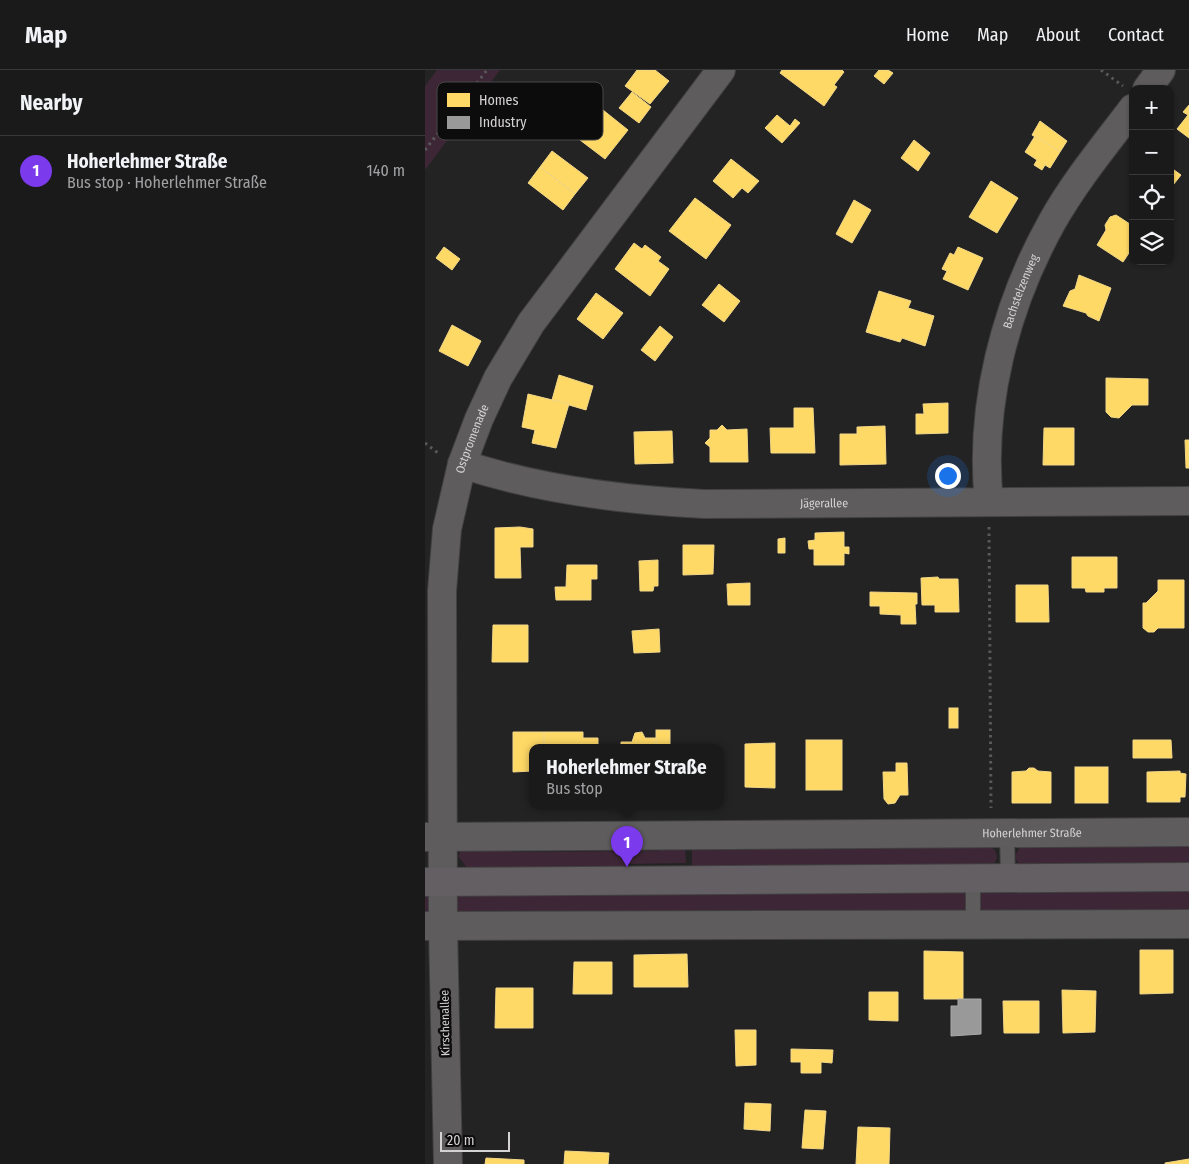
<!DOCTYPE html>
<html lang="en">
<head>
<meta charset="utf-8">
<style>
  body { margin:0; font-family:"Fira Sans Condensed",sans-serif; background:#282728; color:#f1f3f6 }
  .controls { position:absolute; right:15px; top:15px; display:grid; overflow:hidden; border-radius:10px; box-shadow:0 1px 4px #0004 }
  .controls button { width:45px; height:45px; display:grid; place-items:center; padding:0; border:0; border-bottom:1px solid #39383a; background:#1b1a1b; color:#f1f3f6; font:25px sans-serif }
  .scale { position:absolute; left:15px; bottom:12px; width:70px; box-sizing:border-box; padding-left:5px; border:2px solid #d4d2d3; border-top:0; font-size:14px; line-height:18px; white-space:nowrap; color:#d4d2d3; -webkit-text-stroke:4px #0d0c0d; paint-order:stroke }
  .you { position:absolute; left:522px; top:405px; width:18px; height:18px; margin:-12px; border:4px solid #fff; border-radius:50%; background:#1a73e8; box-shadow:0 0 0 8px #1a73e833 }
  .badge { display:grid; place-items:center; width:32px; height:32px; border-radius:50%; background:#7c3aed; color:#fff; font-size:16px; font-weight:700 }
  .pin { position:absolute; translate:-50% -41px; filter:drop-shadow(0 1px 2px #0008) }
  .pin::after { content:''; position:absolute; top:26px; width:18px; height:15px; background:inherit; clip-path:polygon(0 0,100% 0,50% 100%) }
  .popup { position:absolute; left:104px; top:674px; width:195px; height:65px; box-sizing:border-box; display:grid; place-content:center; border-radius:10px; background:#1b1a1b; filter:drop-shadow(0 1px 4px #0005); font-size:16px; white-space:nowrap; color:#a0a1a3 }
  .popup b { font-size:19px; color:#f1f3f6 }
  .popup::after { content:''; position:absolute; left:50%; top:100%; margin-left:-10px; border:10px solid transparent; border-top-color:#1b1a1b }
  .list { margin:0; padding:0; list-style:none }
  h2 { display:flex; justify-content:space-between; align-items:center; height:65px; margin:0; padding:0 20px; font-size:21px }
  h2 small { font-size:16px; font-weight:400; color:#a0a1a3 }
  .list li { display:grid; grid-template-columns:32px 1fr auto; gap:15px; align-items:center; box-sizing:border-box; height:70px; padding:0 20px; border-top:1px solid #39383a }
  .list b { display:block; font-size:19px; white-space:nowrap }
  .list p { margin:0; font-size:16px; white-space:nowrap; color:#a0a1a3 }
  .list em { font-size:16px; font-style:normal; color:#a0a1a3 }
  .icon { flex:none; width:28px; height:28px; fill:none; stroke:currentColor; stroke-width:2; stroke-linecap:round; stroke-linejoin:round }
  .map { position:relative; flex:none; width:764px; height:1094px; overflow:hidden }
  header { display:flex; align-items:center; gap:30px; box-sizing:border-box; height:70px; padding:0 25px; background:#1b1a1b; border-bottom:1px solid #39383a }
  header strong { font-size:24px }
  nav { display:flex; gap:28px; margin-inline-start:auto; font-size:18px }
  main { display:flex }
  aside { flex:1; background:#1b1a1b }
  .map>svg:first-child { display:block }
</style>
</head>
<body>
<header>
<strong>Map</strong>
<nav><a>Home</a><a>Map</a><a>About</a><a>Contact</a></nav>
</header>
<main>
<aside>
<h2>Nearby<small></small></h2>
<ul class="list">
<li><span class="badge">1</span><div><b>Hoherlehmer Straße</b><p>Bus stop · Hoherlehmer Straße</p></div><em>140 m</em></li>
</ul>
</aside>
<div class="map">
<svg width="764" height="1094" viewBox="0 0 764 1094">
  <rect width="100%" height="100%" fill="#242324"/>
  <g fill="#3d2636">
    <path d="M 12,0 L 75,0 L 0,100 L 0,16 Z"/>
    <path d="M 764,769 L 764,796 L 594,795 C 589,787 590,783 596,777 Z"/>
    <path d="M 240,773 L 260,773 L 261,793 L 201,794 L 200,798 L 42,798 L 33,786 L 39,776 L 80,774 L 87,782 L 234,781 Z"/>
    <path d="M 267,773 L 560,774 L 570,780 L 572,787 L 570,793 L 564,797 L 267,799 Z"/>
    <path d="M 764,820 L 764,843 L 0,846 L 0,825 Z"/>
  </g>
  <g fill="#ffd966" stroke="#f2d787">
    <path d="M 212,0 L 230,0 L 244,11 L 225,34 L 200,16 Z"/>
    <path d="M 357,0 L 417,0 L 419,2 L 409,15 L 412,17 L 399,36 L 355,3 Z"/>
    <path d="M 454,0 L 463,0 L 468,3 L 459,14 L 449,6 Z"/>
    <path d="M 207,22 L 226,37 L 214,53 L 194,38 Z"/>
    <path d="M 764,35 L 764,68 L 752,59 L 763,45 L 758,42 Z"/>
    <path d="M 178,40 L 203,60 L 180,89 L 155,70 Z"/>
    <path d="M 352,45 L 365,56 L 370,49 L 375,53 L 357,73 L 340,58 Z"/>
    <path d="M 615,51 L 642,71 L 635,82 L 607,65 Z"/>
    <path d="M 610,66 L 635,82 L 625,98 L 620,95 L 617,100 L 609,95 L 612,90 L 600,82 Z"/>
    <path d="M 489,70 L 505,83 L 493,101 L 476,88 Z"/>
    <path d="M 127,81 L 163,108 L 150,124 L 115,97 Z"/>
    <path d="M 306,89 L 334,111 L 323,123 L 317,118 L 308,128 L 288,111 Z"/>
    <path d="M 115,97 L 150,124 L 138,140 L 103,113 Z"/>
    <path d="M 745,97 L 756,105 L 745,119 Z"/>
    <path d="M 566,111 L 593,128 L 572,163 L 544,147 Z"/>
    <path d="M 270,128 L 306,155 L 281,189 L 244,161 Z"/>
    <path d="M 429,130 L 446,140 L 427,173 L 411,164 Z"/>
    <path d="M 691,145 L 708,156 L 708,177 L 698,192 L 672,175 L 681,160 L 680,155 L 685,147 Z"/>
    <path d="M 209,173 L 217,179 L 220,175 L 236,187 L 233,191 L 244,199 L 225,226 L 190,199 Z"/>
    <path d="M 19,177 L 35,189 L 27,200 L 11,188 Z"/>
    <path d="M 533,177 L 558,188 L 543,220 L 518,209 L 522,201 L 517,199 L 525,183 L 529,185 Z"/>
    <path d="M 654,205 L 686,218 L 674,251 L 663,246 L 661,243 L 638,236 L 645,221 L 650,219 Z"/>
    <path d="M 294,214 L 315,231 L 299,252 L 277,235 Z"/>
    <path d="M 454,221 L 486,231 L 483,238 L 509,246 L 500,276 L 477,268 L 475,272 L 441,262 Z"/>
    <path d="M 171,223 L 198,243 L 178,269 L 152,249 Z"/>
    <path d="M 27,255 L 56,271 L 43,296 L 14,281 Z"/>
    <path d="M 235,256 L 248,267 L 230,291 L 216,280 Z"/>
    <path d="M 134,305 L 168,316 L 161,340 L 127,330 Z"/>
    <path d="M 681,308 L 723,309 L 723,335 L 707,335 L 694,348 L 686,347 L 681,342 Z"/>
    <path d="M 103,324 L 144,334 L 131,378 L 107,373 L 110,360 L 97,357 Z"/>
    <path d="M 523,333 L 523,363 L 491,364 L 491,344 L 499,344 L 498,334 Z"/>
    <path d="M 369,338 L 388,338 L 390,383 L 346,383 L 345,358 L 369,358 Z"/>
    <path d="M 297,355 L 302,360 L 322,359 L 323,392 L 285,392 L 285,377 L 280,373 L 285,368 L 285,360 L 292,360 Z"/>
    <path d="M 460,356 L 461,394 L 415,395 L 415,364 L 432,364 L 432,357 Z"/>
    <path d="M 619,358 L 649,358 L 649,395 L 618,395 Z"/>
    <path d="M 247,361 L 248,393 L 210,394 L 209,362 Z"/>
    <path d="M 760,370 L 764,370 L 764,398 L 761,398 Z"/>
    <path d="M 95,457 L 108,459 L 108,477 L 95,477 L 96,508 L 70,508 L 70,458 Z"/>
    <path d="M 419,462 L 419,477 L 424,477 L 424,484 L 419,483 L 419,495 L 389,495 L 389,479 L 384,479 L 383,471 L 390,470 L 390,463 Z"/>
    <path d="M 360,468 L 360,483 L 353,483 L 353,469 Z"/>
    <path d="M 258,475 L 289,475 L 288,504 L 258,505 Z"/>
    <path d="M 647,487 L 692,487 L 692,518 L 679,518 L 679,522 L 661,522 L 660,518 L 647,518 Z"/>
    <path d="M 233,490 L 233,516 L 229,516 L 228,521 L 215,521 L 214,491 Z"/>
    <path d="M 142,495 L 172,495 L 172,509 L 166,509 L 166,530 L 131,530 L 130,517 L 141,517 Z"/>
    <path d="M 513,507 L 514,509 L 533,509 L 534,542 L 510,542 L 510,535 L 497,535 L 496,508 Z"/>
    <path d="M 733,510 L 759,510 L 759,558 L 733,558 L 729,562 L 723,562 L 718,558 L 718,533 L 721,533 L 733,521 Z"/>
    <path d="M 325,513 L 325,535 L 303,535 L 302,514 Z"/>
    <path d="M 591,515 L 623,515 L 624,552 L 591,552 Z"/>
    <path d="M 445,522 L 492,523 L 492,534 L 490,534 L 491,554 L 476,554 L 476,545 L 455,544 L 455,536 L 445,536 Z"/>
    <path d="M 68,555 L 103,555 L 103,592 L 67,592 Z"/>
    <path d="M 234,559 L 235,582 L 209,583 L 207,561 Z"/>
    <rect x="524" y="638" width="9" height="20"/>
    <rect x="231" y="660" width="14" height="18"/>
    <path d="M 88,662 L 119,662 L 119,678 L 108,678 L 108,701 L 88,702 Z"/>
    <path d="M 119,662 L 158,662 L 158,668 L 173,668 L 173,678 L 119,678 Z"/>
    <path d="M 217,662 L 220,668 L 231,668 L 231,678 L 196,678 L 196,672 L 207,672 L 210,663 Z"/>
    <rect x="381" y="670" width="36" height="50"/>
    <path d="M 708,670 L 746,670 L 747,688 L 708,688 Z"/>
    <path d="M 350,673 L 350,718 L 320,717 L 320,674 Z"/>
    <path d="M 471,693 L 482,693 L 483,725 L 475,725 L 470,733 L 463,734 L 459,729 L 458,702 L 471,702 Z"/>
    <rect x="650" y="697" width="33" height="36"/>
    <path d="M 604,698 L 609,698 L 613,701 L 626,702 L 626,733 L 587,733 L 587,702 L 601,701 Z"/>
    <path d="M 755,701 L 755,703 L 761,704 L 760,727 L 755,727 L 755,732 L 722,732 L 722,702 Z"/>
    <path d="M 715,880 L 748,880 L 748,923 L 715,924 Z"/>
    <path d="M 499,881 L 538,882 L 538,929 L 499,929 Z"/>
    <path d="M 262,884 L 263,917 L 209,917 L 209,885 Z"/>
    <path d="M 149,892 L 187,892 L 187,924 L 148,924 Z"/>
    <path d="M 71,918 L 108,918 L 108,958 L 70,958 Z"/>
    <path d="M 637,920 L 671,921 L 670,962 L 638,963 Z"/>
    <path d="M 444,922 L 473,922 L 473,951 L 444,950 Z"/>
    <path d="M 578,931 L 614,931 L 614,963 L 579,963 Z"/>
    <path d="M 310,960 L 331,960 L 331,995 L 311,996 Z"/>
    <path d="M 366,979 L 408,980 L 407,993 L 396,992 L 396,1003 L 376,1003 L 376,992 L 366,992 Z"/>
    <path d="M 320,1033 L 346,1034 L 345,1061 L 319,1059 Z"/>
    <path d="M 380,1040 L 401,1041 L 398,1079 L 377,1078 Z"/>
    <path d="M 433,1057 L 465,1058 L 464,1094 L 431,1094 Z"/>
    <path d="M 140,1081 L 184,1083 L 183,1094 L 139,1094 Z"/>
    <path d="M 61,1088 L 99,1090 L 99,1094 L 60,1094 Z"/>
    <path d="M 764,1089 L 764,1094 L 740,1094 L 740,1093 Z"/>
  </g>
  <path fill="#999" stroke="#abaaaa" d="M 533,929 L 556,929 L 556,964 L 526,966 L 526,936 L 533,936 Z"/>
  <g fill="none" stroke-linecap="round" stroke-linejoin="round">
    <g stroke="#414040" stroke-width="16">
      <g id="lane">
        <path d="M 582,763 L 583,809"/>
        <path d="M 548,809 L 548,855"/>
      </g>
    </g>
    <g stroke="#414040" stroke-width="30">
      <g id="street">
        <path d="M 722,19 L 736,0"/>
        <path id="s1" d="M 37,394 C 115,420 197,430 279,434 L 764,431"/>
        <path id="s2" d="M 564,432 C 554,337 580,236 627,152 C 650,111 680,75 708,38"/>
        <path id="s3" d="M 1,767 L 764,762"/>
        <path d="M 1,856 L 764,854"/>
        <path id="s4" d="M 23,1094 L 18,856 L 17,521 L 22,459 L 37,394 L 54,349 L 73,308 L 106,253 L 296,0"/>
      </g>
    </g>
    <g stroke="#414040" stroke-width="30">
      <path id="secondary" d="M 0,812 L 764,807"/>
    </g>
    <g stroke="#5a595a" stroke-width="3" stroke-dasharray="2.5 4" stroke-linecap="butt">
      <path d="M 676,0 L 698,16"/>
      <path d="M 0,80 L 62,0"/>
      <path d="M 0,373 L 13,383"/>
      <path d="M 564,457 L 566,738"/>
    </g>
    <use href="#lane" stroke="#5e5c5d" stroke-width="14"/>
    <use href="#street" stroke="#5e5c5d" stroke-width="28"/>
    <use href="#secondary" stroke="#645f62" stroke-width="28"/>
  </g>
  <g text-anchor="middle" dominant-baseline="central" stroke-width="5" stroke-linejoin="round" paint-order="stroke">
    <g font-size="12" fill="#d4d2d3" stroke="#0d0c0d">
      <text stroke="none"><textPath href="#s2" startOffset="215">Bachstelzenweg</textPath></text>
      <text stroke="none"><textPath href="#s4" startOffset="729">Ostpromenade</textPath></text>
      <text stroke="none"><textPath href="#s1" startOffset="366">Jägerallee</textPath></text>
      <text stroke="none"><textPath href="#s3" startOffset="606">Hoherlehmer Straße</textPath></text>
      <text transform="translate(20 953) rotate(-91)">Kirschenallee</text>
    </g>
  </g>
  <rect x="12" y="12" width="166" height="58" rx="8" fill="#0d0c0d" stroke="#494748" stroke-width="1"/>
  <rect x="22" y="23" width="23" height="14" fill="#ffd966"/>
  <rect x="22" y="46" width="23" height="13" fill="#999"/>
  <g font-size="14" fill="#d4d2d3">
    <text x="54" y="35">Homes</text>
    <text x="54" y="57">Industry</text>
  </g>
</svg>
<div class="controls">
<button>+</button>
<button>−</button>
<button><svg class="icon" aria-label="locate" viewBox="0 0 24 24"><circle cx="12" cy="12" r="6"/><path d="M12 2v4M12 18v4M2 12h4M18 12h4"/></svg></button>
<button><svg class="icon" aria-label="layers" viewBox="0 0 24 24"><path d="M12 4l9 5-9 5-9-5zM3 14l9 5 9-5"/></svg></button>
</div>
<div class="scale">20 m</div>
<div class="you"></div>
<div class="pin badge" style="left:202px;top:797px">1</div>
<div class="popup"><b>Hoherlehmer Straße</b>Bus stop</div>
</div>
</main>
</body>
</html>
